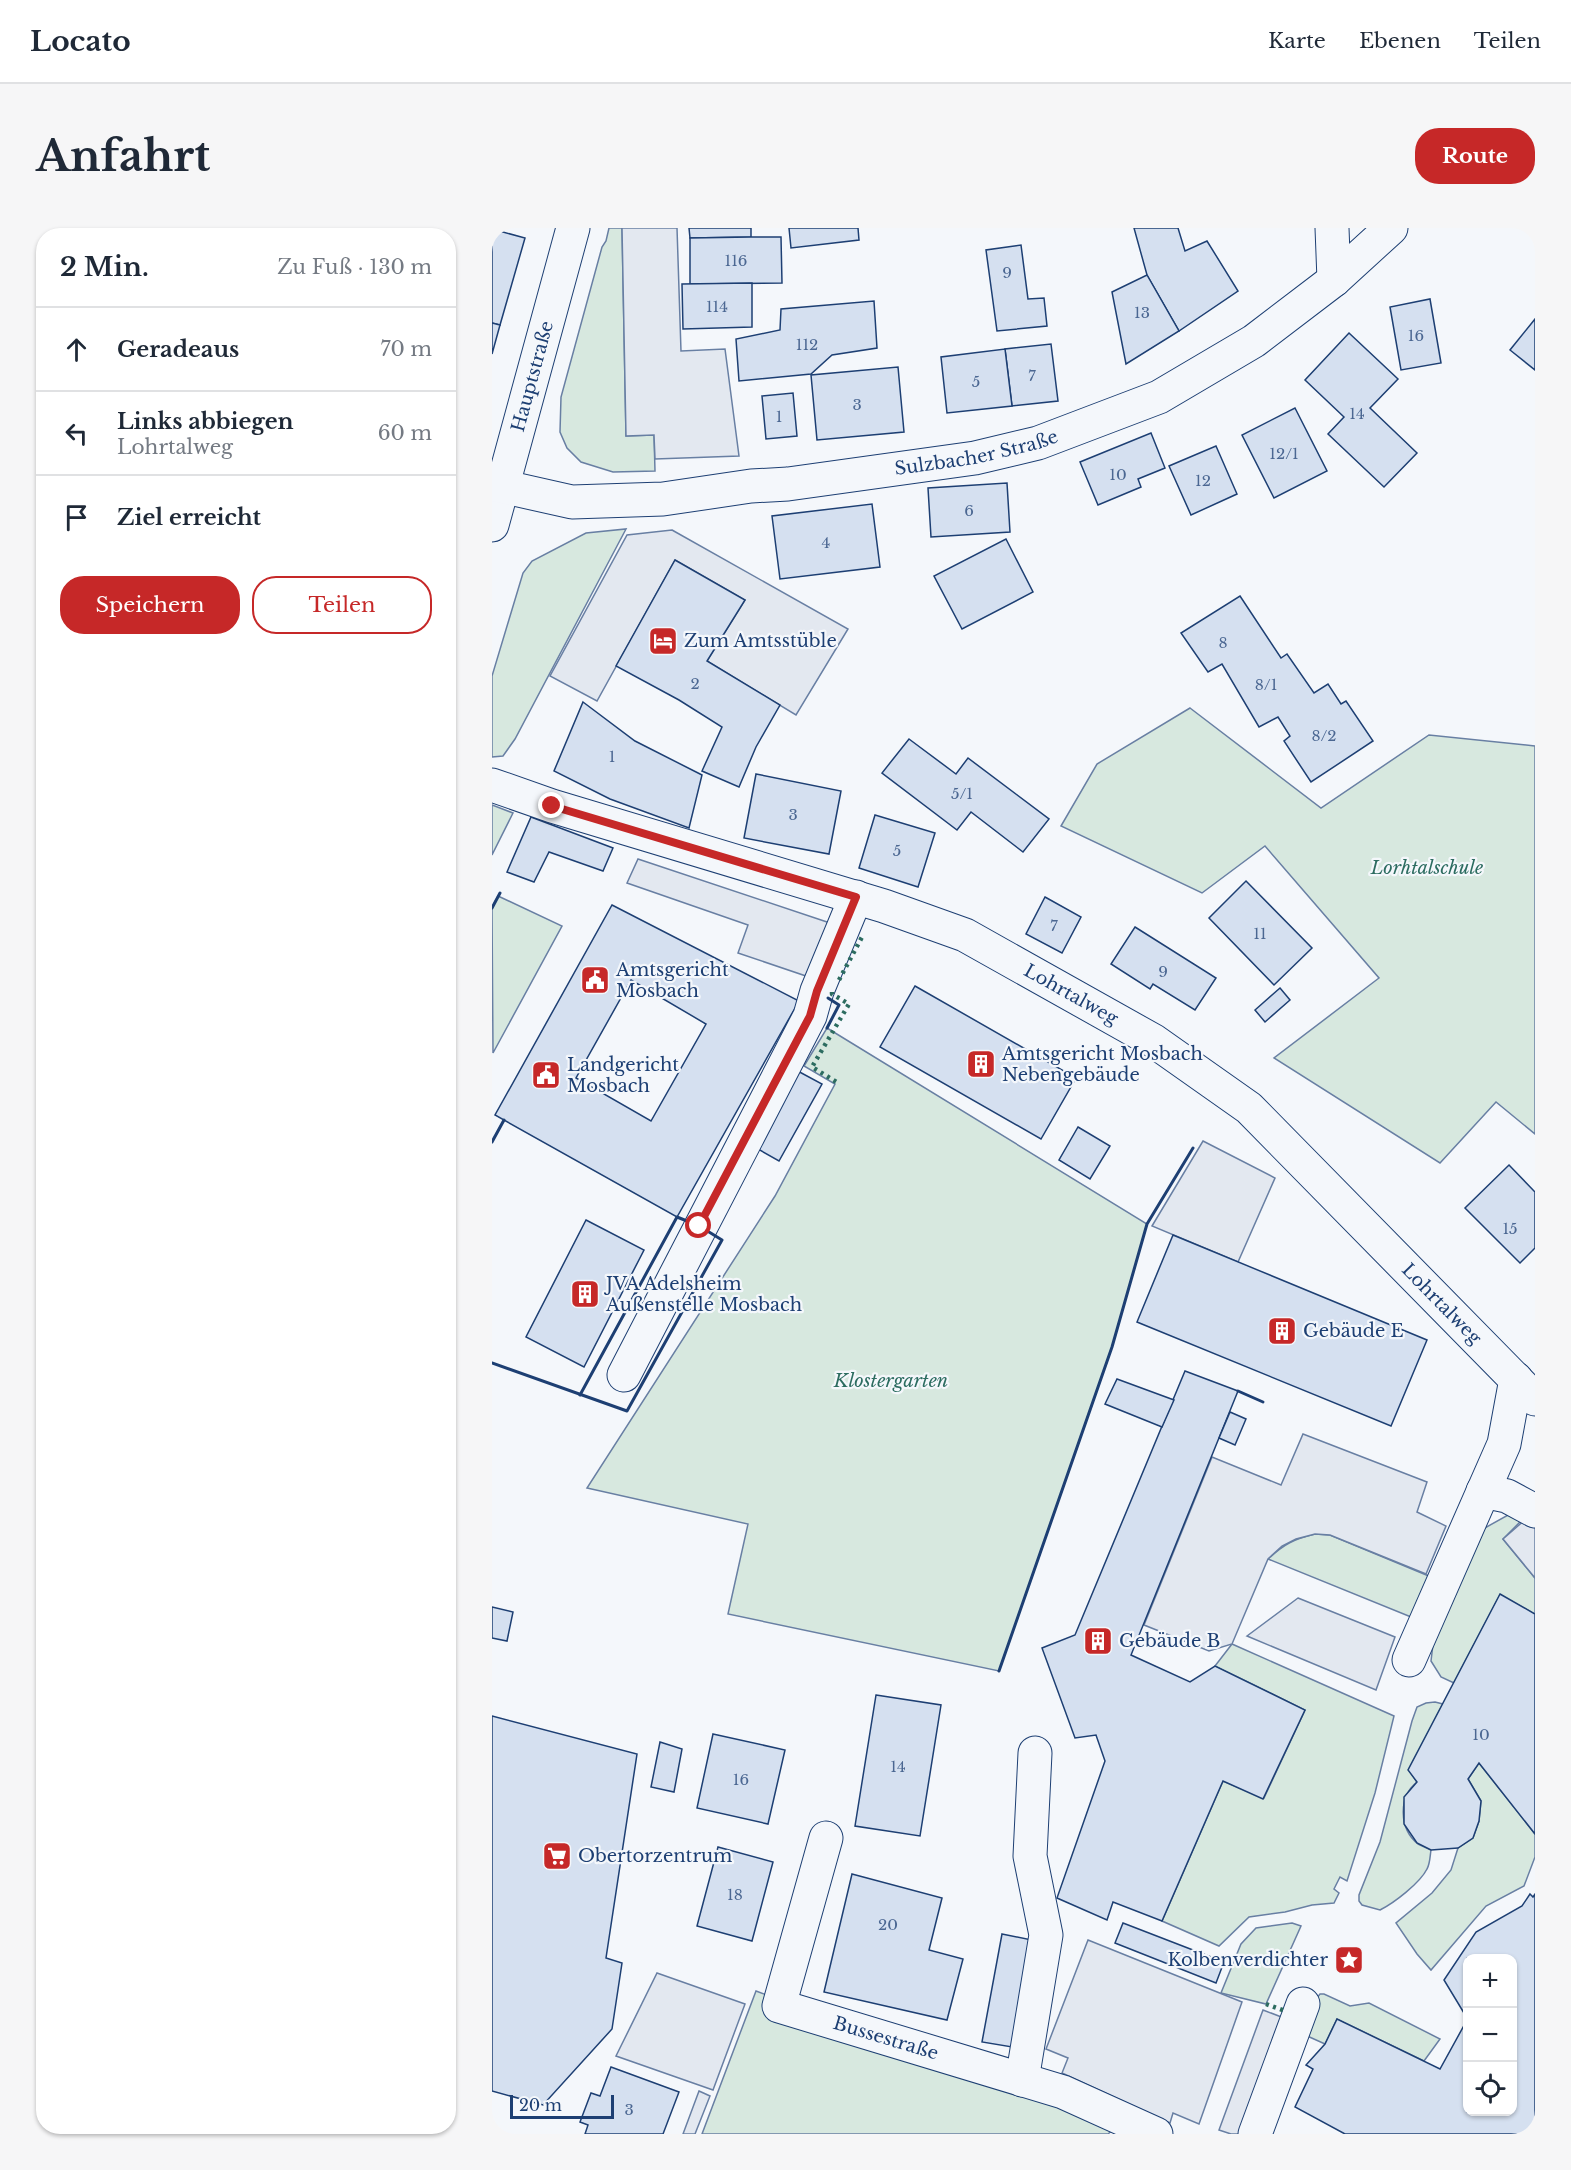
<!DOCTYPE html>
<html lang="de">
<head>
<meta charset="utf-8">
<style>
  body { margin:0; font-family:"Libre Baskerville",serif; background:#f6f6f7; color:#1f2937 }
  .controls { position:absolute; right:18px; bottom:18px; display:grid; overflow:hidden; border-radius:12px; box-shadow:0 2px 4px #0004 }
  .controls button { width:54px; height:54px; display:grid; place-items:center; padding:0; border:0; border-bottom:2px solid #e0e1e3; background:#fff; color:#1f2937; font:30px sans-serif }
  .scale { position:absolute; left:18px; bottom:15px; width:104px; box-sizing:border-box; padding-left:6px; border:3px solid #1d3f73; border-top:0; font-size:16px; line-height:21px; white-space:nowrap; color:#1d3f73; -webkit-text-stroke:4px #f4f7fb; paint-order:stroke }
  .stop { position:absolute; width:18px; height:18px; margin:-14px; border:4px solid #c62828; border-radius:50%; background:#fff }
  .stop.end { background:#c62828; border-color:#fff; box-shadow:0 2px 6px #0008 }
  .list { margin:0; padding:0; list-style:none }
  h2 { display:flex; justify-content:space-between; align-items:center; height:78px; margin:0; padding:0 24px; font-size:26px }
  h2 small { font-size:20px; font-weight:400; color:#747a83 }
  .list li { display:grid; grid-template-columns:39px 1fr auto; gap:18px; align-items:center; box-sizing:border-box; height:84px; padding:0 24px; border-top:2px solid #e0e1e3 }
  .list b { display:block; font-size:22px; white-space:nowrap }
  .list p { margin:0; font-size:20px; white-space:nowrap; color:#747a83 }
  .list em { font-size:20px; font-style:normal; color:#747a83 }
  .actions { display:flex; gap:12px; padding:18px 24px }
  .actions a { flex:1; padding:14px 0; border:2px solid #c62828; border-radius:24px; text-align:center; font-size:21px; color:#c62828 }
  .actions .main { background:#c62828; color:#fff }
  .icon { flex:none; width:33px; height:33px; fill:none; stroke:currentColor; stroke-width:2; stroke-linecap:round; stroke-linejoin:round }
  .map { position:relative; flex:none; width:1043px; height:1906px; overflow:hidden; border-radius:24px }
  header { display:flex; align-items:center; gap:36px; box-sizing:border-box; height:84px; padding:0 30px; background:#fff; border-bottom:2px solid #e0e1e3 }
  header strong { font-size:28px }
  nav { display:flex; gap:33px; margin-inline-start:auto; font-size:21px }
  .intro { display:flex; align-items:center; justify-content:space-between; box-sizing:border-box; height:144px; padding:0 36px }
  h1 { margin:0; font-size:42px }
  .button { padding:15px 27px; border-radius:24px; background:#c62828; color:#fff; font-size:21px; font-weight:700 }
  main { display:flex; gap:36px; padding:0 36px }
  aside { flex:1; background:#fff; border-radius:24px; box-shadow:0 2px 4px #0004 }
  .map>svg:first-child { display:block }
</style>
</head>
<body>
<header>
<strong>Locato</strong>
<nav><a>Karte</a><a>Ebenen</a><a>Teilen</a></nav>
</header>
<div class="intro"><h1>Anfahrt</h1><a class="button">Route</a></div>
<main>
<aside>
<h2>2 Min.<small>Zu Fuß · 130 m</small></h2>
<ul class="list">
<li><svg class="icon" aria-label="ahead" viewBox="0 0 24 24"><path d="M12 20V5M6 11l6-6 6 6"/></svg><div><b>Geradeaus</b></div><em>70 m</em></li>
<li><svg class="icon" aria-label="left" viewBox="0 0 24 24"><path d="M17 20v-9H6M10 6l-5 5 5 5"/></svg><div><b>Links abbiegen</b><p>Lohrtalweg</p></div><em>60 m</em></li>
<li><svg class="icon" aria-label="arrive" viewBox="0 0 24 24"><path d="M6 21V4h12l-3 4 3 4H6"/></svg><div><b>Ziel erreicht</b></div></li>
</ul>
<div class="actions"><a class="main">Speichern</a><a>Teilen</a></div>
</aside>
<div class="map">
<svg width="1043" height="1906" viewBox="0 0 1043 1906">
  <rect width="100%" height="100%" fill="#f4f7fb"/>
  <g fill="#d7e8df" stroke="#687fa3" stroke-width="1.5">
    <path d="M 117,0 L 130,0 L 134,208 L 162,207 L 163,243 L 121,244 L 89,234 L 75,220 L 68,204 L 69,169 L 110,19 L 114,13 Z"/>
    <path d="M 134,301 L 23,511 L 11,528 L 0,529 L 0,448 L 31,345 L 40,333 L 94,305 Z"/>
    <path d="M 698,480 L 829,580 L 937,507 L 1043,518 L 1043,906 L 1004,874 L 948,935 L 782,830 L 887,750 L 773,618 L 710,665 L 569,598 L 605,536 Z"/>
    <path d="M 0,577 L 21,585 L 0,627 Z"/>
    <path d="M 6,668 L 70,698 L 1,825 L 0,680 Z"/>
    <path d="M 335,800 L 655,996 L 620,1119 L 507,1443 L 236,1386 L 256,1296 L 95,1260 L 283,968 L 343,856 L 312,838 Z"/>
    <path d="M 1016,1287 L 1032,1290 L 1011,1311 L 1043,1350 L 1043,1386 L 1008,1367 L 962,1455 L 949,1449 L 939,1433 L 942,1408 L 991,1301 Z"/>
    <path d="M 823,1306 L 838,1307 L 944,1351 L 924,1391 L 776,1331 C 792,1316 802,1311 823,1306 Z"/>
    <path d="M 740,1416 L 902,1488 L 883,1565 L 855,1653 L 848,1649 L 842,1661 L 847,1665 L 842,1675 L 820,1677 L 793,1684 L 757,1689 L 727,1718 L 670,1693 L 731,1553 L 772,1570 L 813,1482 L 723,1438 Z"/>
    <path d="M 943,1474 L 951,1476 L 917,1542 L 925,1554 C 906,1569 907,1601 926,1616 C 930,1618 935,1620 939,1622 C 938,1628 938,1636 935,1641 C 928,1655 902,1675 888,1682 L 870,1677 L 867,1673 L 867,1667 L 888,1614 L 920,1493 L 925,1479 L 934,1475 Z"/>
    <path d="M 987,1535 L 1043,1606 L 1043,1629 L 1032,1658 L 994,1678 L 939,1742 L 925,1726 L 904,1695 L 940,1665 L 959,1642 L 966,1620 L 981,1610 L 987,1593 L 989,1573 L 976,1551 Z"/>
    <path d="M 800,1695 L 809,1698 L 774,1776 L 729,1765 L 749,1716 L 764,1700 Z"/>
    <path d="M 264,1763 L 624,1899 L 616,1906 L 210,1906 Z"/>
    <path d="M 828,1766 L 832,1766 L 858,1778 L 877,1775 L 948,1811 L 932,1833 L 845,1791 L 833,1816 L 813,1807 L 824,1771 Z"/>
  </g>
  <g fill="#e3e8f0" stroke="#687fa3" stroke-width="1.5">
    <path d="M 130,0 L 185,0 L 189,123 L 233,121 L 247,228 L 163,231 L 162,207 L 134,208 Z"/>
    <path d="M 180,302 L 356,401 L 304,487 L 215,433 L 253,372 L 183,332 L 105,473 L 58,448 L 135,307 Z"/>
    <path d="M 146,631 L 341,696 L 314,748 L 246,725 L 256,697 L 135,655 Z"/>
    <path d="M 711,913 L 783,950 L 746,1034 L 660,998 Z"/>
    <path d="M 811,1206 L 935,1254 L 925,1284 L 954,1298 L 934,1346 L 838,1307 L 823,1306 L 804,1311 L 790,1318 L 776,1331 L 740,1416 L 717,1423 L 652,1397 L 720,1229 L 789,1257 Z"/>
    <path d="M 1043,1283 L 1043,1350 L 1011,1311 Z"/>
    <path d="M 806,1370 L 903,1409 L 884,1462 L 755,1408 Z"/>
    <path d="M 596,1712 L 750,1774 L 707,1896 L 681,1885 L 678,1895 L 570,1845 L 576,1830 L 554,1821 Z"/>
    <path d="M 165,1745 L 253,1776 L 221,1862 L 124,1828 Z"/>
    <path d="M 771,1782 L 792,1790 L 750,1906 L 739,1906 L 727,1902 Z"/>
    <path d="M 207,1863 L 218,1868 L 203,1906 L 191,1906 Z"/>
  </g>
  <g fill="#d5e0f0" stroke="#1d3f73" stroke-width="1.5" fill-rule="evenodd">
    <path d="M 197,0 L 259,0 L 259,9 L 198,10 Z"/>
    <path d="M 297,0 L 366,0 L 367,12 L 299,20 Z"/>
    <path d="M 642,0 L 686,0 L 693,23 L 715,13 L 746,63 L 687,103 L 655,47 Z"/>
    <path d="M 0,1 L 33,10 L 8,97 L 0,95 Z"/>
    <path d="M 259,9 L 289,9 L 290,55 L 198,56 L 198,10 Z"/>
    <path d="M 529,17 L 536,71 L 552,70 L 555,98 L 505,103 L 494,22 Z"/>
    <path d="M 655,47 L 687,103 L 634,136 L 620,64 Z"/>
    <path d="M 260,55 L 260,99 L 191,101 L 190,56 Z"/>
    <path d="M 938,71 L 949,135 L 909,142 L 898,79 Z"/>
    <path d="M 382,73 L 385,120 L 340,127 L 319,146 L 247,153 L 244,111 L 288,102 L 289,81 Z"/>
    <path d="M 1043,91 L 1043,142 L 1018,122 Z"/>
    <path d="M 0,95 L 8,97 L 0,126 Z"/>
    <path d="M 857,105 L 906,151 L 878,180 L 925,225 L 892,259 L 836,206 L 852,189 L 813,152 Z"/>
    <path d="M 559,116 L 566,173 L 520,178 L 513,121 Z"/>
    <path d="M 513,121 L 520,178 L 455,185 L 449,129 Z"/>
    <path d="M 406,139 L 412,204 L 325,212 L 319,147 Z"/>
    <path d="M 301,165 L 305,208 L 274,211 L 270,168 Z"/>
    <path d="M 803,180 L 835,243 L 782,270 L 750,207 Z"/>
    <path d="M 659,205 L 673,240 L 646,251 L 649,259 L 606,277 L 588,234 Z"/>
    <path d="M 724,218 L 745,266 L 699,287 L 677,238 Z"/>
    <path d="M 515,255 L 518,304 L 439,309 L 436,260 Z"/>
    <path d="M 380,276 L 388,339 L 288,351 L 280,288 Z"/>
    <path d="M 514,311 L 541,364 L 470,401 L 442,348 Z"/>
    <path d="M 183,332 L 253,372 L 215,433 L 288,477 L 264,519 L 247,559 L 210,543 L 230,499 L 187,472 L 124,438 Z"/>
    <path d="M 748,368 L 789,430 L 795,426 L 822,465 L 836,456 L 849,476 L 854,473 L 881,513 L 819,554 L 792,513 L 798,508 L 786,489 L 767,499 L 730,436 L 716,444 L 689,405 Z"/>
    <path d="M 91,474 L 143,513 L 210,547 L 197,600 L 118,571 L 62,543 Z"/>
    <path d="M 417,511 L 464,546 L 476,530 L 557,591 L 531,624 L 479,584 L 465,602 L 390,545 Z"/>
    <path d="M 264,546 L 349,563 L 337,626 L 252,610 Z"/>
    <path d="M 383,587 L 443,605 L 426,659 L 367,640 Z"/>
    <path d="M 39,589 L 121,620 L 111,643 L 57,624 L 42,654 L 15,644 Z"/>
    <path d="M 754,653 L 820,720 L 782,757 L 717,690 Z"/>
    <path d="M 553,669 L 589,689 L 570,725 L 534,706 Z"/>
    <path d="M 120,677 L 307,773 L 185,989 L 3,887 ZM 139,752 L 214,796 L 159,893 L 84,850 Z"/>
    <path d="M 643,699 L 724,750 L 703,782 L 661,756 L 658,761 L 619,736 Z"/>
    <path d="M 423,758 L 584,850 L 549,911 L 388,819 Z"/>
    <path d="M 788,760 L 798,772 L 773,794 L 763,782 Z"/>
    <path d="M 302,841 L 330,856 L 287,933 L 259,917 Z"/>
    <path d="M 586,899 L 618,918 L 598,951 L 567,932 Z"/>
    <path d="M 1017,937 L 1043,964 L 1043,1020 L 1028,1035 L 973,980 Z"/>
    <path d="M 94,992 L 152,1022 L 92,1139 L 34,1109 Z"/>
    <path d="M 681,1007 L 935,1112 L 899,1198 L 645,1094 Z"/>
    <path d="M 693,1143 L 746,1163 L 639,1427 L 698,1454 L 723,1438 L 813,1482 L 771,1571 L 731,1553 L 670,1693 L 621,1674 L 615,1692 L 565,1670 L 613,1533 L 604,1507 L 583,1510 L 550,1420 L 583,1407 Z"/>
    <path d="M 625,1151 L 682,1172 L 670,1199 L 613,1176 Z"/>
    <path d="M 738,1184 L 754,1191 L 743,1217 L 727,1210 Z"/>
    <path d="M 1008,1366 L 1043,1386 L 1043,1606 L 987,1535 L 976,1551 L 989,1573 L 987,1593 L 981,1610 L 966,1620 L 939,1622 L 925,1615 L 912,1596 L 912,1569 L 925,1554 L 916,1542 Z"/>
    <path d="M 0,1379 L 21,1384 L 15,1413 L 0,1410 Z"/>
    <path d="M 384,1467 L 449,1477 L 428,1608 L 363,1598 Z"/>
    <path d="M 0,1488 L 145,1526 L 114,1730 L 130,1735 L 120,1801 L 51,1877 L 0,1863 Z"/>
    <path d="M 221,1506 L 293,1522 L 276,1596 L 205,1580 Z"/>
    <path d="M 168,1514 L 190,1521 L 182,1564 L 159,1559 Z"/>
    <path d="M 226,1619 L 281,1634 L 260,1713 L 205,1698 Z"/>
    <path d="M 360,1646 L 450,1670 L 437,1722 L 471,1731 L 455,1792 L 332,1764 Z"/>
    <path d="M 1038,1666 L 1041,1669 L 1043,1666 L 1043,1893 L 1036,1906 L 853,1906 L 803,1879 L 821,1841 L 814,1837 L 833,1816 L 845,1791 L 948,1841 L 975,1792 L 975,1884 L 1020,1884 L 1020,1730 L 975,1730 L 975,1790 L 952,1752 L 984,1704 L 1030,1678 Z"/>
    <path d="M 631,1695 L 732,1734 L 724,1755 L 623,1715 Z"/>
    <path d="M 510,1706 L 540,1712 L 520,1819 L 490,1814 Z"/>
    <path d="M 119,1839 L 187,1864 L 171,1906 L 93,1906 L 96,1897 L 88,1894 L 99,1865 L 108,1868 Z"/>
  </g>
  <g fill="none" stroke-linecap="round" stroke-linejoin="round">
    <g stroke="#1d3f73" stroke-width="35">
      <g id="minor">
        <path d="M 840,0 L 842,52"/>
        <path id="s1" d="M 0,297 L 81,0"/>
        <path id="s2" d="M 0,557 L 60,578 L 392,678 L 473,707 L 662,813 L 757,880 L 1043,1171"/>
        <path d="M 132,1147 L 318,788 L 325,763 L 364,669"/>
        <path d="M 991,1263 L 1015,1268 L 1043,1283"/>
        <path d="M 917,1432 L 1012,1216 L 1024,1151"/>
        <path id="s3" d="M 334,1610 L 287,1778 L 571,1864 L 664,1906"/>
        <path d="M 530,1852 L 554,1707 L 538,1628 L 543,1525"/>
        <path d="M 763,1906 L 811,1776"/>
      </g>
    </g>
    <g stroke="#1d3f73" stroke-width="35">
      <g id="major">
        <path id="s4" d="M 0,256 L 80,274 L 171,271 L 259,258 L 296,256 L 483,230 L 546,215 L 667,169 L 762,113 L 842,52 L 899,0"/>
      </g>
    </g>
    <use href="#minor" stroke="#f4f7fb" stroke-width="33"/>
    <use href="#major" stroke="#f4f7fb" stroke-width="33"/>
    <g stroke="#2c6c60" stroke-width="4.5" stroke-dasharray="3 4.5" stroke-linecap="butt">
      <path d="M 347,752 L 370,709"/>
      <path d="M 340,764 L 340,766 L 357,776 L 320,839 L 346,855"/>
      <path d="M 774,1776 L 793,1783"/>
    </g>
    <g stroke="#1d3f73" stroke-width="3">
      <path d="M 0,680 L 8,665"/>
      <path d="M 335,800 L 347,777 L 336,770"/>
      <path d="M 0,914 L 12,892"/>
      <path d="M 0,1135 L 135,1183 L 230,1012 L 217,1004"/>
      <path d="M 746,1163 L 771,1174"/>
      <path d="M 88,1167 L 185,989 L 195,993"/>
      <path d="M 507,1443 L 620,1119 L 655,996 L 701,920"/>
    </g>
  </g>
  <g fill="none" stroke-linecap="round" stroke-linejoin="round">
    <path stroke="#c62828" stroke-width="8" d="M 60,578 L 364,669 L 325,763 L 318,788 L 207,998"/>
  </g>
  <defs>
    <g id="hotel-square" transform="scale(1.5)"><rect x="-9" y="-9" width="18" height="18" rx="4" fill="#c62828" stroke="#f4f7fb"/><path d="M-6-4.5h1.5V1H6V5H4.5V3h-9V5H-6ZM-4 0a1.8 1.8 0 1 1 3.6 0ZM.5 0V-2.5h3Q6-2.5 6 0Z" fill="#fff"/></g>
    <g id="civic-square" transform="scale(1.5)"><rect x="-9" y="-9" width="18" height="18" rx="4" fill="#c62828" stroke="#f4f7fb"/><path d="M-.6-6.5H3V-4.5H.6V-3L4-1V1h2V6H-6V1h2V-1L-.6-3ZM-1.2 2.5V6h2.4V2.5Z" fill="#fff"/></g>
    <g id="building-square" transform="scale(1.5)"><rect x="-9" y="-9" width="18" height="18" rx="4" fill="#c62828" stroke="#f4f7fb"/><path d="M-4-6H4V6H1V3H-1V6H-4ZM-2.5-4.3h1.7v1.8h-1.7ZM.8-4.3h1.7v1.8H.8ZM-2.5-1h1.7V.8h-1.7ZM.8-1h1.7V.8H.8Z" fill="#fff"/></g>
    <g id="supermarket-square" transform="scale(1.5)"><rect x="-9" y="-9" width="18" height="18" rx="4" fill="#c62828" stroke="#f4f7fb"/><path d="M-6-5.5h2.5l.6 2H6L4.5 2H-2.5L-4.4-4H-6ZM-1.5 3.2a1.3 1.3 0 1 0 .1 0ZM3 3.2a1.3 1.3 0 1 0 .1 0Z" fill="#fff"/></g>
    <g id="sight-square" transform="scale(1.5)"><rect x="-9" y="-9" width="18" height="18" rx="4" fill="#c62828" stroke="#f4f7fb"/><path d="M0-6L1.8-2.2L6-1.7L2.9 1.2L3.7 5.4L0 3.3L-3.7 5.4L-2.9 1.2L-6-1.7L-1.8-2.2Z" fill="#fff"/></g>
  </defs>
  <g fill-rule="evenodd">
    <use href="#hotel-square" x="171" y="413"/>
    <use href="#civic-square" x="103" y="752"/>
    <use href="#building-square" x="489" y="836"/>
    <use href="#civic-square" x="54" y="847"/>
    <use href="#building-square" x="93" y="1066"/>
    <use href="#building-square" x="790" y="1103"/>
    <use href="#building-square" x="606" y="1413"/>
    <use href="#supermarket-square" x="65" y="1628"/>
    <use href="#sight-square" x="857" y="1732"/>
  </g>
  <g text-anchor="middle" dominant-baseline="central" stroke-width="4.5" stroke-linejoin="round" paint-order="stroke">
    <g font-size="15" fill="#4b6792">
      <text x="244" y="32">116</text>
      <text x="515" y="44">9</text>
      <text x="225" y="78">114</text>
      <text x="650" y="84">13</text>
      <text x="924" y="107">16</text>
      <text x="315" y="116">112</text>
      <text x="540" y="147">7</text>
      <text x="484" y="153">5</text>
      <text x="365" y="176">3</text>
      <text x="865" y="185">14</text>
      <text x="287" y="188">1</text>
      <text x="792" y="225">12/1</text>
      <text x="626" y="246">10</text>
      <text x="711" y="252">12</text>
      <text x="477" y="282">6</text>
      <text x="334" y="314">4</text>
      <text x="731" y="414">8</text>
      <text x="203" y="455">2</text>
      <text x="774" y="456">8/1</text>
      <text x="832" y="507">8/2</text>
      <text x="120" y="528">1</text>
      <text x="470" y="565">5/1</text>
      <text x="301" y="586">3</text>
      <text x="405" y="622">5</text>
      <text x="562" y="697">7</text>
      <text x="768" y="705">11</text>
      <text x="671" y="743">9</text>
      <text x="1018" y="1000">15</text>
      <text x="989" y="1506">10</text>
      <text x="406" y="1538">14</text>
      <text x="249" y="1551">16</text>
      <text x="243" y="1666">18</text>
      <text x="396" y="1696">20</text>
      <text x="137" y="1881">3</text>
    </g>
    <g font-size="18" fill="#1d3f73" stroke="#f4f7fb">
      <text stroke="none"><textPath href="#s1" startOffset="154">Hauptstraße</textPath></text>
      <text stroke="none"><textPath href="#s4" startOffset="490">Sulzbacher Straße</textPath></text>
      <text stroke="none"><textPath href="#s2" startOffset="618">Lohrtalweg</textPath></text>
      <text stroke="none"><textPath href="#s2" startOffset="1104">Lohrtalweg</textPath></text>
      <text stroke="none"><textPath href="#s3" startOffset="286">Bussestraße</textPath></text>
    </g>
    <g font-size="18" fill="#1d3f73" stroke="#f4f7fb" text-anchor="start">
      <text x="192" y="413">Zum Amtsstüble</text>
      <text x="124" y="742">Amtsgericht<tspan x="124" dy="21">Mosbach</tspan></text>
      <text x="510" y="826">Amtsgericht Mosbach<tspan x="510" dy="21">Nebengebäude</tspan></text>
      <text x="75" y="837">Landgericht<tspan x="75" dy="21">Mosbach</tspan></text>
      <text x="114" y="1056">JVA Adelsheim<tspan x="114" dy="21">Außenstelle Mosbach</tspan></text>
      <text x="811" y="1103">Gebäude E</text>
      <text x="627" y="1413">Gebäude B</text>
      <text x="86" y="1628">Obertorzentrum</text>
      <text x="836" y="1732" text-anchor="end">Kolbenverdichter</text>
    </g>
    <g font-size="18" font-style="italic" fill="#2c6c60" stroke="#f4f7fb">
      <text x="935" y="640">Lorhtalschule</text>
      <text x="399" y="1153">Klostergarten</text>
    </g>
  </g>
</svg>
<div class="controls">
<button>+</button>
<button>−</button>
<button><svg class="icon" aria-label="locate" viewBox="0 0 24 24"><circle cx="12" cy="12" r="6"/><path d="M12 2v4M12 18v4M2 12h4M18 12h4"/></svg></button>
</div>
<div class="scale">20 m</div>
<div class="stop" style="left:207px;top:998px"></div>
<div class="stop end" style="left:60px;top:578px"></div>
</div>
</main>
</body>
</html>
